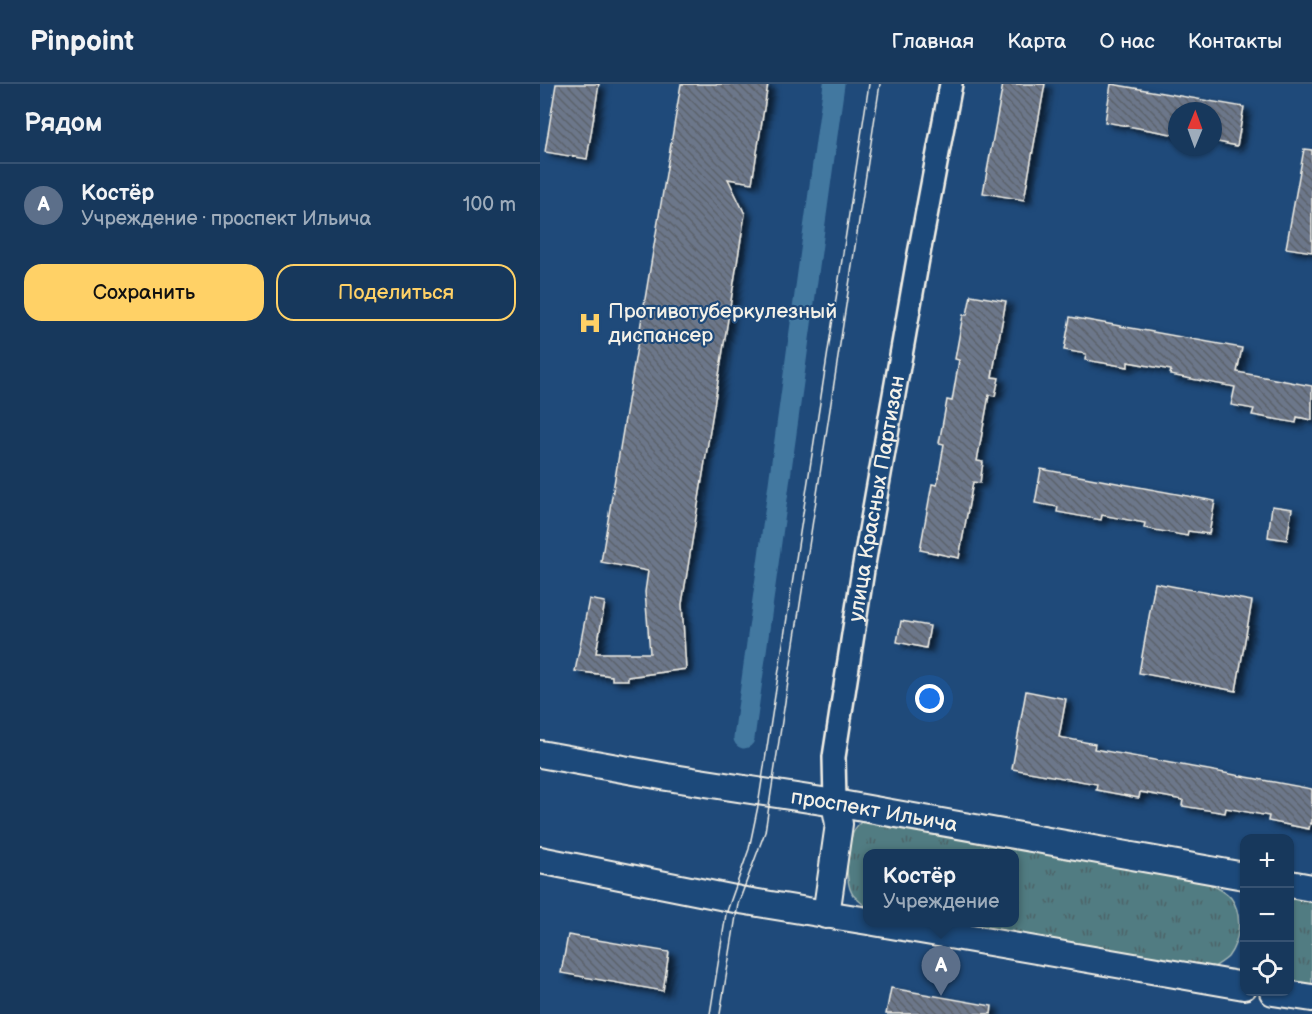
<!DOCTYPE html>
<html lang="ru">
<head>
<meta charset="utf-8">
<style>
  body { margin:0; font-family:"Balsamiq Sans",sans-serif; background:#244365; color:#f1f3f6 }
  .controls { position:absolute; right:18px; bottom:18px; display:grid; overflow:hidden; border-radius:12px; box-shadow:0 2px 4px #0004 }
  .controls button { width:54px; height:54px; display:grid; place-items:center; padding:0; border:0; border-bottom:2px solid #365272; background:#17385c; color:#f1f3f6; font:30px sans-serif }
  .compass { position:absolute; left:628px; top:18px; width:54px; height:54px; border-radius:50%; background:#17385c; box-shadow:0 2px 4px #0004; rotate:1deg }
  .you { position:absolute; left:390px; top:615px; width:21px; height:21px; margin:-15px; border:4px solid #fff; border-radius:50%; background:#1a73e8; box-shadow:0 0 0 9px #1a73e833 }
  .badge { display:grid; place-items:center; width:39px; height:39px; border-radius:50%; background:#ffd166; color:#fff; font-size:20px; font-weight:700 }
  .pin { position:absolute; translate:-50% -50px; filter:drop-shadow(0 2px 3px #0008) }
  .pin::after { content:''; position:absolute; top:32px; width:21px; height:18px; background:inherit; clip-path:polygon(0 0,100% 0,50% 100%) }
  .popup { position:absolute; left:323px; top:765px; width:156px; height:78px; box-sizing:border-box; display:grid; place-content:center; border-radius:12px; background:#17385c; filter:drop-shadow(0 2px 4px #0005); font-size:20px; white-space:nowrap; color:#9eacbb }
  .popup b { font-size:22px; color:#f1f3f6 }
  .popup::after { content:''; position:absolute; left:50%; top:100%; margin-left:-12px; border:12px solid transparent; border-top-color:#17385c }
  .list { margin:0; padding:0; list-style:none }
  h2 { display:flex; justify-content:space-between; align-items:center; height:78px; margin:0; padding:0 24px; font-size:26px }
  h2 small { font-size:20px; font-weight:400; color:#9eacbb }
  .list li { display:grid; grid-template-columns:39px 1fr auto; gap:18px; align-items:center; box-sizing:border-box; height:84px; padding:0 24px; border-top:2px solid #365272 }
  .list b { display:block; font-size:22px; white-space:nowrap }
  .list p { margin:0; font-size:20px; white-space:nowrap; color:#9eacbb }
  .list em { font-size:20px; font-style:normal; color:#9eacbb }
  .actions { display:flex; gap:12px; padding:18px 24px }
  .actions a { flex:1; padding:14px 0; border:2px solid #ffd166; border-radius:18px; text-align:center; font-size:21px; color:#ffd166 }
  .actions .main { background:#ffd166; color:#111 }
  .icon { flex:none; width:33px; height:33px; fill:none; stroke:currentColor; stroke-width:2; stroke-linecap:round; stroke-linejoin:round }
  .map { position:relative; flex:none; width:772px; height:930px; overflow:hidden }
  header { display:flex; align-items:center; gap:36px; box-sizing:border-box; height:84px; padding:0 30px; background:#17385c; border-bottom:2px solid #365272 }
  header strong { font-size:28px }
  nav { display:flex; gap:33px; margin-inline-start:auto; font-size:21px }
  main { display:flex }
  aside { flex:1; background:#17385c }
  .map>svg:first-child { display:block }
</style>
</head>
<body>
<header>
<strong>Pinpoint</strong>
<nav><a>Главная</a><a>Карта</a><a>О нас</a><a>Контакты</a></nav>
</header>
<main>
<aside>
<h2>Рядом<small></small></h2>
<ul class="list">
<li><span class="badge" style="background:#5c6f8a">A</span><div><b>Костёр</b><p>Учреждение · проспект Ильича</p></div><em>100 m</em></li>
</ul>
<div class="actions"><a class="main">Сохранить</a><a>Поделиться</a></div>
</aside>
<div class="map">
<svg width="772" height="930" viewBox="0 0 772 930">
  <defs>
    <pattern id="park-tufts" width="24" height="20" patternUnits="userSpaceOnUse" patternTransform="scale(1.5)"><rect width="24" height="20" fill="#517b82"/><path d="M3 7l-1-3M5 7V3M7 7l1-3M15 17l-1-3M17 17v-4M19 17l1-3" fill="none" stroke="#4d6467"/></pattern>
    <pattern id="building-back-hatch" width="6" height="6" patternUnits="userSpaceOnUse" patternTransform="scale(1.5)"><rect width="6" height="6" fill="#6c778a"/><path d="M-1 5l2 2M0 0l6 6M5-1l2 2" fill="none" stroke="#5c626b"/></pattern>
    <filter id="shadow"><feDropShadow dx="6" dy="4" stdDeviation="3" flood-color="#0009"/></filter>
  </defs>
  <rect width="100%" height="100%" fill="#1f4a7a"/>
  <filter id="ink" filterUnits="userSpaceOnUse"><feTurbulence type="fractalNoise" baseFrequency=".0167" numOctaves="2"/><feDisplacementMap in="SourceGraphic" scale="12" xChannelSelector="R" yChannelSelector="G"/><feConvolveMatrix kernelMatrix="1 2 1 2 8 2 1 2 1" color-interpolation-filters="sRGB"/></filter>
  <g filter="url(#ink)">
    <g fill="url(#park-tufts)" stroke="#a2b6b5" stroke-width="1.5">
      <path d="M 332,734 L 662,797 C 671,801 684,805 691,814 C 703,830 700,857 688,873 C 684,877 677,881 673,884 L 393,839 L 474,838 L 474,770 L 328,770 L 327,823 C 322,820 317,815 313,811 C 303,796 306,751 320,739 C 323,736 328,735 332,734 Z"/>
      <path d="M 760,811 L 772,813 L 772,904 L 750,898 L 750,816 Z"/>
    </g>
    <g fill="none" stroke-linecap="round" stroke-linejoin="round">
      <path stroke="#4378a0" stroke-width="21" d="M 204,654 L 294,0"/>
    </g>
    <g fill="url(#building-back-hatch)" stroke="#f4f1e8" stroke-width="1.5" filter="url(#shadow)">
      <path d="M 16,0 L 59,0 L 47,75 L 5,68 Z"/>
      <path d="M 141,0 L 228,0 L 212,99 L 188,95 L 205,130 L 142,520 L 146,585 L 88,593 L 88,596 L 72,596 L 72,592 L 35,587 L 49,515 L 65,518 L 56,569 L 110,569 L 105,508 L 108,487 L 61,478 Z"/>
      <path d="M 463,0 L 505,0 L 484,116 L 443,109 Z"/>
      <path d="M 571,0 L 704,23 L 697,62 L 673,57 L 673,27 L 637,27 L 637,51 L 565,38 Z"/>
      <path d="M 764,65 L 772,66 L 772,168 L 746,164 Z"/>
      <path d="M 431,211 L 466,217 L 452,293 L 459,294 L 455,312 L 449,311 L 437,377 L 443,378 L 440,399 L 433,398 L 419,474 L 380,466 L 392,400 L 397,401 L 404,360 L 399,359 L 407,316 L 412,317 L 419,276 L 415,275 L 423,231 L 427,231 Z"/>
      <path d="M 530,233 L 702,264 L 697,288 L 772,302 L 772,336 L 757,333 L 756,339 L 712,331 L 714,325 L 691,321 L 695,303 L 630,291 L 631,286 L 588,278 L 588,283 L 545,276 L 546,270 L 524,266 Z"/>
      <path d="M 501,385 L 675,417 L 669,450 L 648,447 L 647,452 L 604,444 L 605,439 L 562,431 L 561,436 L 517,428 L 518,423 L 495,419 Z"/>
      <path d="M 732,422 L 752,425 L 747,456 L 728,453 Z"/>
      <path d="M 615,499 L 712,517 L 696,607 L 599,589 Z"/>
      <path d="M 361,537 L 390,542 L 386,564 L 357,558 Z"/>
      <path d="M 486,607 L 526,615 L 519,653 L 555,660 L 554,665 L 772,705 L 772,740 L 770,739 L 769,745 L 728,737 L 729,732 L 686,724 L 685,729 L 642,722 L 643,716 L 600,708 L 599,714 L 556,706 L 557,700 L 472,685 Z"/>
      <path d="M 28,851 L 129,868 L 123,907 L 21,889 Z"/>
      <path d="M 351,904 L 452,922 L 451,930 L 346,930 Z"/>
    </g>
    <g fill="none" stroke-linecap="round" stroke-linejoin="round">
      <g stroke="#f4f1e8" stroke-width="26">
        <g id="minor">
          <path id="s1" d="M 295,719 L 294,673 L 323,486 L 378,175 L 411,0"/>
        </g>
      </g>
      <g stroke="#f4f1e8" stroke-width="30">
        <g id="tertiary">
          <path id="s2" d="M 0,670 L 127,693 L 295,719 L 704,792"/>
          <path d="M 0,776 L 200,816 L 328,837"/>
          <path d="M 750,800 L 772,804"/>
          <path d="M 286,831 L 299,740 L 295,719"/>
          <path d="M 334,838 L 704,902"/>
          <path d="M 733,908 L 772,914"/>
        </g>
      </g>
      <use href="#minor" stroke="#1f4a7a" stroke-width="21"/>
      <use href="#tertiary" stroke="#1f4a7a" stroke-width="26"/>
      <g stroke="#f4f1e8" stroke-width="1.5">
        <path d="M 170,930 L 186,830 L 209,765 L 218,722 L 329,0"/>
        <path d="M 180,930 L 198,820 L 225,748 L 340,0"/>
      </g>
    </g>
  </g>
  <defs>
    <g id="hospital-bare" transform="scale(1.8)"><path d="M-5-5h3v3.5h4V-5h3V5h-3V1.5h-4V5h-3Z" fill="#ffd166" stroke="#1f4a7a" stroke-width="2.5" paint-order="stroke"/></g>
  </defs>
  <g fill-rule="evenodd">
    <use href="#hospital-bare" x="50" y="239"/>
  </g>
  <g text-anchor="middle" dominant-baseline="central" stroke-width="4.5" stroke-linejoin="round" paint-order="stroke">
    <g font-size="21" fill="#f4f1e8" stroke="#1f4a7a" text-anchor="start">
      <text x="68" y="227">Противотуберкулезный<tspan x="68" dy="24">диспансер</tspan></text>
    </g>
    <g font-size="21" fill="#f4f1e8" stroke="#1f4a7a">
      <text stroke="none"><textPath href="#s1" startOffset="308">улица Красных Партизан</textPath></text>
      <text stroke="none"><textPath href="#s2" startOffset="339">проспект Ильича</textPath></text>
    </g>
  </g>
</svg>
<div class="controls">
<button>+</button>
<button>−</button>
<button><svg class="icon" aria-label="locate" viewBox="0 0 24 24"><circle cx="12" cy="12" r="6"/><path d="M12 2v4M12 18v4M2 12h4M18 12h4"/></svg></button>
</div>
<svg class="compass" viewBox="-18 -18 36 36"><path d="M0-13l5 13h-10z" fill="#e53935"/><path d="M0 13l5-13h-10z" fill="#9eacbb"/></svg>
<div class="you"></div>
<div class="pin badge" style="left:401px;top:912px;background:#5c6f8a">A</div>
<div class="popup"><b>Костёр</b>Учреждение</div>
</div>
</main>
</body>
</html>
